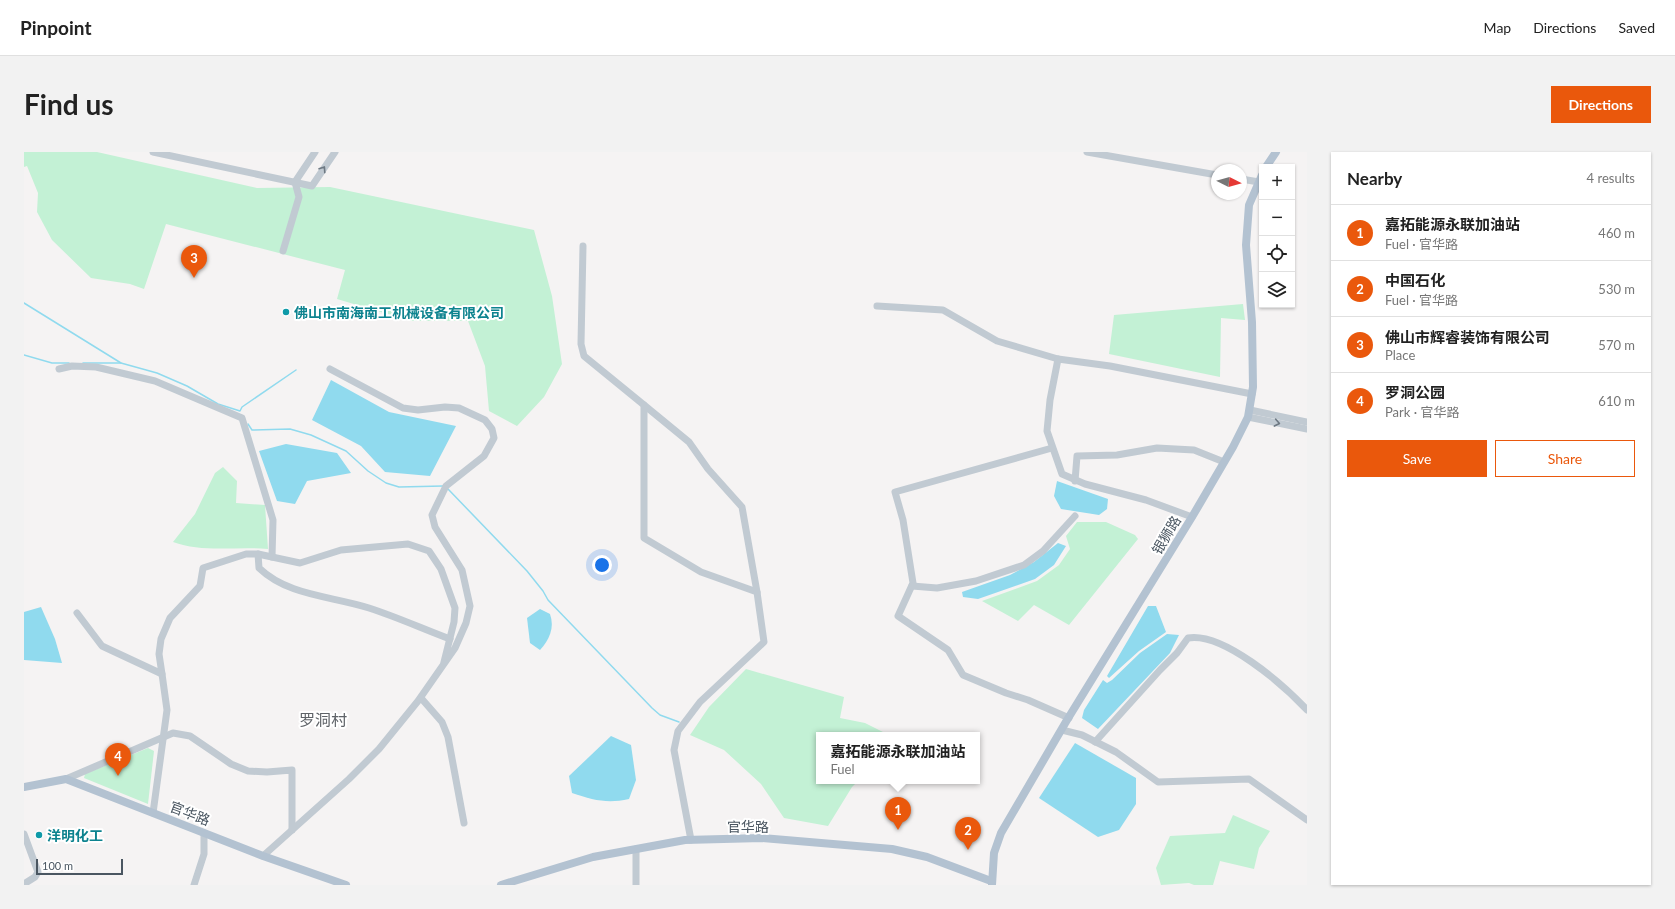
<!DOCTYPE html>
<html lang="en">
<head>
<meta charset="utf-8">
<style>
  body { margin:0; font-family:Lato,"Noto Sans SC",sans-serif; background:#f2f2f2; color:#222 }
  .controls { position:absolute; right:12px; top:12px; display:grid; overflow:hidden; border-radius:0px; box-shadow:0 1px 3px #0004 }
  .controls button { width:36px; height:36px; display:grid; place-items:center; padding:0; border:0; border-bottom:1px solid #e0e0e0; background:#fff; color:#222; font:20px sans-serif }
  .compass { position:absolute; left:1187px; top:12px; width:36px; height:36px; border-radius:50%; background:#fff; box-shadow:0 1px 3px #0004; rotate:96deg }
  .scale { position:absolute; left:12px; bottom:10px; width:87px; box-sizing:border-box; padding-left:4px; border:2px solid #4a5661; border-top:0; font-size:11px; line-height:14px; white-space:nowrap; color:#4a5661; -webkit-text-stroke:3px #fff; paint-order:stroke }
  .you { position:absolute; left:578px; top:413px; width:14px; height:14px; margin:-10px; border:3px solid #fff; border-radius:50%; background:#1a73e8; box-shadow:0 0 0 6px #1a73e833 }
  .badge { display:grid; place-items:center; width:26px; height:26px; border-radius:50%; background:#ea580c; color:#fff; font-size:13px; font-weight:700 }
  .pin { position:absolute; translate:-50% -33px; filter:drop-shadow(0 1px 2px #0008) }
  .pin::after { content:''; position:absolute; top:21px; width:14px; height:12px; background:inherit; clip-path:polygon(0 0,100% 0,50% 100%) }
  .popup { position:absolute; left:792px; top:580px; width:164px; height:52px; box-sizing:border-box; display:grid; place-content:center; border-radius:0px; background:#fff; filter:drop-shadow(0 1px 3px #0005); font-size:13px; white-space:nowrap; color:#767676 }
  .popup b { font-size:15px; color:#222 }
  .popup::after { content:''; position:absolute; left:50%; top:100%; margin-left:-8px; border:8px solid transparent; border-top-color:#fff }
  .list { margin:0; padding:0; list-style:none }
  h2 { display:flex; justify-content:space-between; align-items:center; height:52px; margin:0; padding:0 16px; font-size:17px }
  h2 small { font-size:13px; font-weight:400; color:#767676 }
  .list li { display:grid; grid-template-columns:26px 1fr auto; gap:12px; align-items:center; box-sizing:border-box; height:56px; padding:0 16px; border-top:1px solid #e0e0e0 }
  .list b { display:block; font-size:15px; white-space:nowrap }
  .list p { margin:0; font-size:13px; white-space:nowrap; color:#767676 }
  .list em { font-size:13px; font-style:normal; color:#767676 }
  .actions { display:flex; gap:8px; padding:12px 16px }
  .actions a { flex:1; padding:9px 0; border:1px solid #ea580c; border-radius:0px; text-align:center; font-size:14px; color:#ea580c }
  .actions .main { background:#ea580c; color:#fff }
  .icon { flex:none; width:22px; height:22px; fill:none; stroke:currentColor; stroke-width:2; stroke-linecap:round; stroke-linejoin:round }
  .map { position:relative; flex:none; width:1283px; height:733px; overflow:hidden; border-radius:0px }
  header { display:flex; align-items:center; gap:24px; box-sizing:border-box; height:56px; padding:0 20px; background:#fff; border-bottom:1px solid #e0e0e0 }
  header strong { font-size:19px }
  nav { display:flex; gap:22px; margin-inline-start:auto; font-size:14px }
  .intro { display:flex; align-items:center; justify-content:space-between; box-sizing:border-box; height:96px; padding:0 24px }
  h1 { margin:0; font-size:28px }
  .button { padding:10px 18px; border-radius:0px; background:#ea580c; color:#fff; font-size:14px; font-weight:700 }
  main { display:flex; gap:24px; padding:0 24px }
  aside { flex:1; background:#fff; border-radius:0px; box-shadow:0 1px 3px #0004 }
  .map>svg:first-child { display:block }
</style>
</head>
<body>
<header>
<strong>Pinpoint</strong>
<nav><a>Map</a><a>Directions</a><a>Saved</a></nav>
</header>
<div class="intro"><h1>Find us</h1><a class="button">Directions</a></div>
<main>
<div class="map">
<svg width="1283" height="733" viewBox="0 0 1283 733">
  <rect width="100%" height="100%" fill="#f5f3f3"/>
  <g fill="#c3f1d5">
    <path d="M 0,0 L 73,0 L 233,36 L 306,35 L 510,78 L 528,144 L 538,212 L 520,245 L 493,274 L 465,259 L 461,214 L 444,169 L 387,169 L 313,147 L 321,118 L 142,72 L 120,137 L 106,132 L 67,126 L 28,88 L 13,60 L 14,41 L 3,14 L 0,15 Z"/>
    <path d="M 1219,152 L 1221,168 L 1197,166 L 1196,225 L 1085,202 L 1090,163 Z"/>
    <path d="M 199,315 L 213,329 L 212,351 L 241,353 L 244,397 C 213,394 178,401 149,390 L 171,362 L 191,321 Z"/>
    <path d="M 1053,370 L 1082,370 L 1111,383 L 1114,387 L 1045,473 L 1010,453 L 994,469 L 958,449 L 1013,429 L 1035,413 L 1046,397 L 1042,384 Z"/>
    <path d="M 722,517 L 820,545 L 816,566 L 841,571 L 861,581 L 861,583 L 795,583 L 795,629 L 834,629 L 828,635 L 804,674 L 760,666 L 737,632 L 700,598 L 666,583 L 685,555 Z"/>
    <path d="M 124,596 L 130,599 L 124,652 L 60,626 L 61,622 Z"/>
    <path d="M 1209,663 L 1246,679 L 1235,696 L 1230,717 L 1196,709 L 1189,733 L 1170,733 L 1165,731 L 1137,733 L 1132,716 L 1146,684 L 1201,681 Z"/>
  </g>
  <g fill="#90daee">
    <path d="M 307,228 L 365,260 L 432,274 L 406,324 L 361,320 L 337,294 L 288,268 Z"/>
    <path d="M 262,292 L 313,301 L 327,321 L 283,329 L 271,352 L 253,349 L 235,299 Z"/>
    <path d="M 1033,329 L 1084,347 L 1083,357 L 1075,363 L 1037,357 L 1030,344 Z"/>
    <path d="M 1034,391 L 1042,394 L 1030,413 L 1011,427 L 954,447 L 939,445 L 938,440 L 986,423 L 1010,410 Z"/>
    <path d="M 1124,454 L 1132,454 L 1142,480 L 1115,499 L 1085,526 L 1083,524 Z"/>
    <path d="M 17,455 L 31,487 L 38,511 L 0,508 L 0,460 Z"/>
    <path d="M 516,457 L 526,462 C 531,476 525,488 516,498 L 506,491 L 503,466 Z"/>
    <path d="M 1143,482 L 1155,483 L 1146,501 L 1074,577 L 1058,566 L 1060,558 L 1079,528 L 1083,531 L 1088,528 L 1116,501 Z"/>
    <path d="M 587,584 L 607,593 L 612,628 L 605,647 C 583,652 569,648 548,641 L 545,624 Z"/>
    <path d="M 1051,591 L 1112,626 L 1112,652 L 1095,678 L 1074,685 L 1015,646 Z"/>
  </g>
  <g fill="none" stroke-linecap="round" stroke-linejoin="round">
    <g stroke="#90daee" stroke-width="1.5">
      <path d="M 0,151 L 97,211 L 133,221 L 163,234 L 194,252 L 216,259 L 218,255 L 272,218"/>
      <path d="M 0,203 L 28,211 L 45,211"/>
      <path d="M 59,211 L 97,211"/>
      <path d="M 224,272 L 228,278 L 266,277 L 287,283 L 322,299 L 344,319 L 362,331 L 375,335 L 419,334"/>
      <path d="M 424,337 L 503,419 L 519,439 L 524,448 L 628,556 L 636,563 L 655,570"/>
    </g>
    <g stroke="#c1cad2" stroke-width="7">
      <path d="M 129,0 L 288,34 L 311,0"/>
      <path d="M 1063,0 L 1193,23"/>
      <path d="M 1217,27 L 1235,30"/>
      <path d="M 559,94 L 557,192 L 560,204 L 620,253 L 620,386 L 677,420 L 733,440 L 740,490 L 676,550 L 654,579 L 650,598 L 667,688"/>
      <path d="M 259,99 L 275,45 L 271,30 L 291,0"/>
      <path d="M 853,154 L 919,158 L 973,189 L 1034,207 L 1086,214 L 1228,242"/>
      <path d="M 1034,207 L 1026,248 L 1023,279 L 1038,322 L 1061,332 L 1122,348 L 1168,365"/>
      <path d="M 35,217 L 48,214 L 72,215 L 131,229 L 218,266 L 249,368 L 248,405"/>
      <path d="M 620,253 L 665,290 L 684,317 L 718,355 L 733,440"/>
      <path d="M 1226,258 L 1283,270"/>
      <path d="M 1224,265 L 1283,277"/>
      <path d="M 1028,296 L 871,340 L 879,368 L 889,431 L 874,464 L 924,498 L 939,523 L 982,541 L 1004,548 L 1045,566"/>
      <path d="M 1051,329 L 1053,304 L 1093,303 L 1133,296 L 1170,298 L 1200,310"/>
      <path d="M 234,402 L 276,411 L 317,398 L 384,392 L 405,399 L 417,417 L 431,456 L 430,470 L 420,510"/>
      <path d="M 888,434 L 913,436 L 952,429 L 1000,413 L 1019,399 L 1051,364"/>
      <path d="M 53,461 L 78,494 L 138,522 L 135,502 L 137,487 L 146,466 L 176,434 L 179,416 L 222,402 L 234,402 L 235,416 C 264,444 308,444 345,456 C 373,465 399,477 426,487"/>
      <path d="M 397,546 L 418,570 L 424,585 L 440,671"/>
      <path d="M 1038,578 L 1058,583 L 1092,600 L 1134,630 L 1225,627 L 1283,668"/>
      <path d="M 1071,590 L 1136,518 L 1153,501 L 1164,486 C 1199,480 1259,532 1283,558"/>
      <path d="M 42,627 L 149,581 L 166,584 L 207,612 L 224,619 L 243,620 L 268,618 L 268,678"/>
      <path d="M 129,661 L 143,558 L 138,522"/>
      <path d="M 0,682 L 14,720 L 11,725 L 0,732"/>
      <path d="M 239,704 L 325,627 L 355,597 L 394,549 L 431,496 L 442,471 L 446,454 L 438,418 L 411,375 L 408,363 L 422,334 L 460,304 L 470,286 L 468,277 L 461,268 L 435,256 L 421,255 L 394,258 L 379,256 L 306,217"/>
      <path d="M 170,733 L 180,702 L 180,681"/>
      <path d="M 612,733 L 612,697"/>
    </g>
    <g stroke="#b3c2d1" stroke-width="8">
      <path d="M 1242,15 L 1252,0"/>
      <path d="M 0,635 L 42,627 L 239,704 L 322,733"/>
      <path d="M 477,733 L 569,705 L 661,688 L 738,686 L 868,697 L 903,705 L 967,729"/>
      <path d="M 968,733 L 970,701 L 977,681 L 1043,568 L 1168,365 L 1209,295 L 1224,265 L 1229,235 L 1228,170 L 1222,93 L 1225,53 L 1238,23"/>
    </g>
  </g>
  <defs><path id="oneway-chevron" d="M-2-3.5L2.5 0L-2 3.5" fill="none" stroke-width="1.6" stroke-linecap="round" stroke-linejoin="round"/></defs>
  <g stroke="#6e7983">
    <use href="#oneway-chevron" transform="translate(299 17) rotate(-56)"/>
    <use href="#oneway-chevron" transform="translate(1253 271) rotate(11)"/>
  </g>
  <g fill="#0f9aa8" stroke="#fff" stroke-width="1.5">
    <circle cx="262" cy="160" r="4"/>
    <circle cx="15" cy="683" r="4"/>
  </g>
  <g text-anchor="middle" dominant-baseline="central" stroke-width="4" stroke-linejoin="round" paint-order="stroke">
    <g font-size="14" font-weight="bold" fill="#0d838f" stroke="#fff" text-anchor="start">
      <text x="270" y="160">佛山市南海南工机械设备有限公司</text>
      <text x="23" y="683">洋明化工</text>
    </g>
    <g font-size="14" fill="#4a5661" stroke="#fff">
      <text transform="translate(1142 383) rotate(-59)">银狮路</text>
      <text transform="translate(166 661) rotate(21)">官华路</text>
      <text x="724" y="674">官华路</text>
    </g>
    <g font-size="16" fill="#5f6368" stroke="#fff">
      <text x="299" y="567">罗洞村</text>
    </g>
  </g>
</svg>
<div class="controls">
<button>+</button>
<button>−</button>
<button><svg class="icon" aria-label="locate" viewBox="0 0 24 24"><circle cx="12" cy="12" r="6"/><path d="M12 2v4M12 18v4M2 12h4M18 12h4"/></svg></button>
<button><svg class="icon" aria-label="layers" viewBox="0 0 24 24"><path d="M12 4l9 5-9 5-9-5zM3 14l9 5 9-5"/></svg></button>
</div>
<svg class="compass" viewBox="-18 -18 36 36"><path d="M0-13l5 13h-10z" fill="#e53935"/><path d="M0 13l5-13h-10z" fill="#767676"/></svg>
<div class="scale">100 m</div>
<div class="you"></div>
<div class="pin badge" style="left:874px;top:678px">1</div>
<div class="popup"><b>嘉拓能源永联加油站</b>Fuel</div>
<div class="pin badge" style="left:944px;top:698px">2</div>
<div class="pin badge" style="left:170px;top:126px">3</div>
<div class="pin badge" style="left:94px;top:624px">4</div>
</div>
<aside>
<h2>Nearby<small>4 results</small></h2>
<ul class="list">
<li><span class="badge">1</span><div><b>嘉拓能源永联加油站</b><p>Fuel · 官华路</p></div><em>460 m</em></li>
<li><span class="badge">2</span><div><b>中国石化</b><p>Fuel · 官华路</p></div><em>530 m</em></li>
<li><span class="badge">3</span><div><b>佛山市辉睿装饰有限公司</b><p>Place</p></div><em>570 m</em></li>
<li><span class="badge">4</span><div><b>罗洞公园</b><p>Park · 官华路</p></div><em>610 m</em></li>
</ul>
<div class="actions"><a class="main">Save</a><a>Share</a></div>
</aside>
</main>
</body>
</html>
